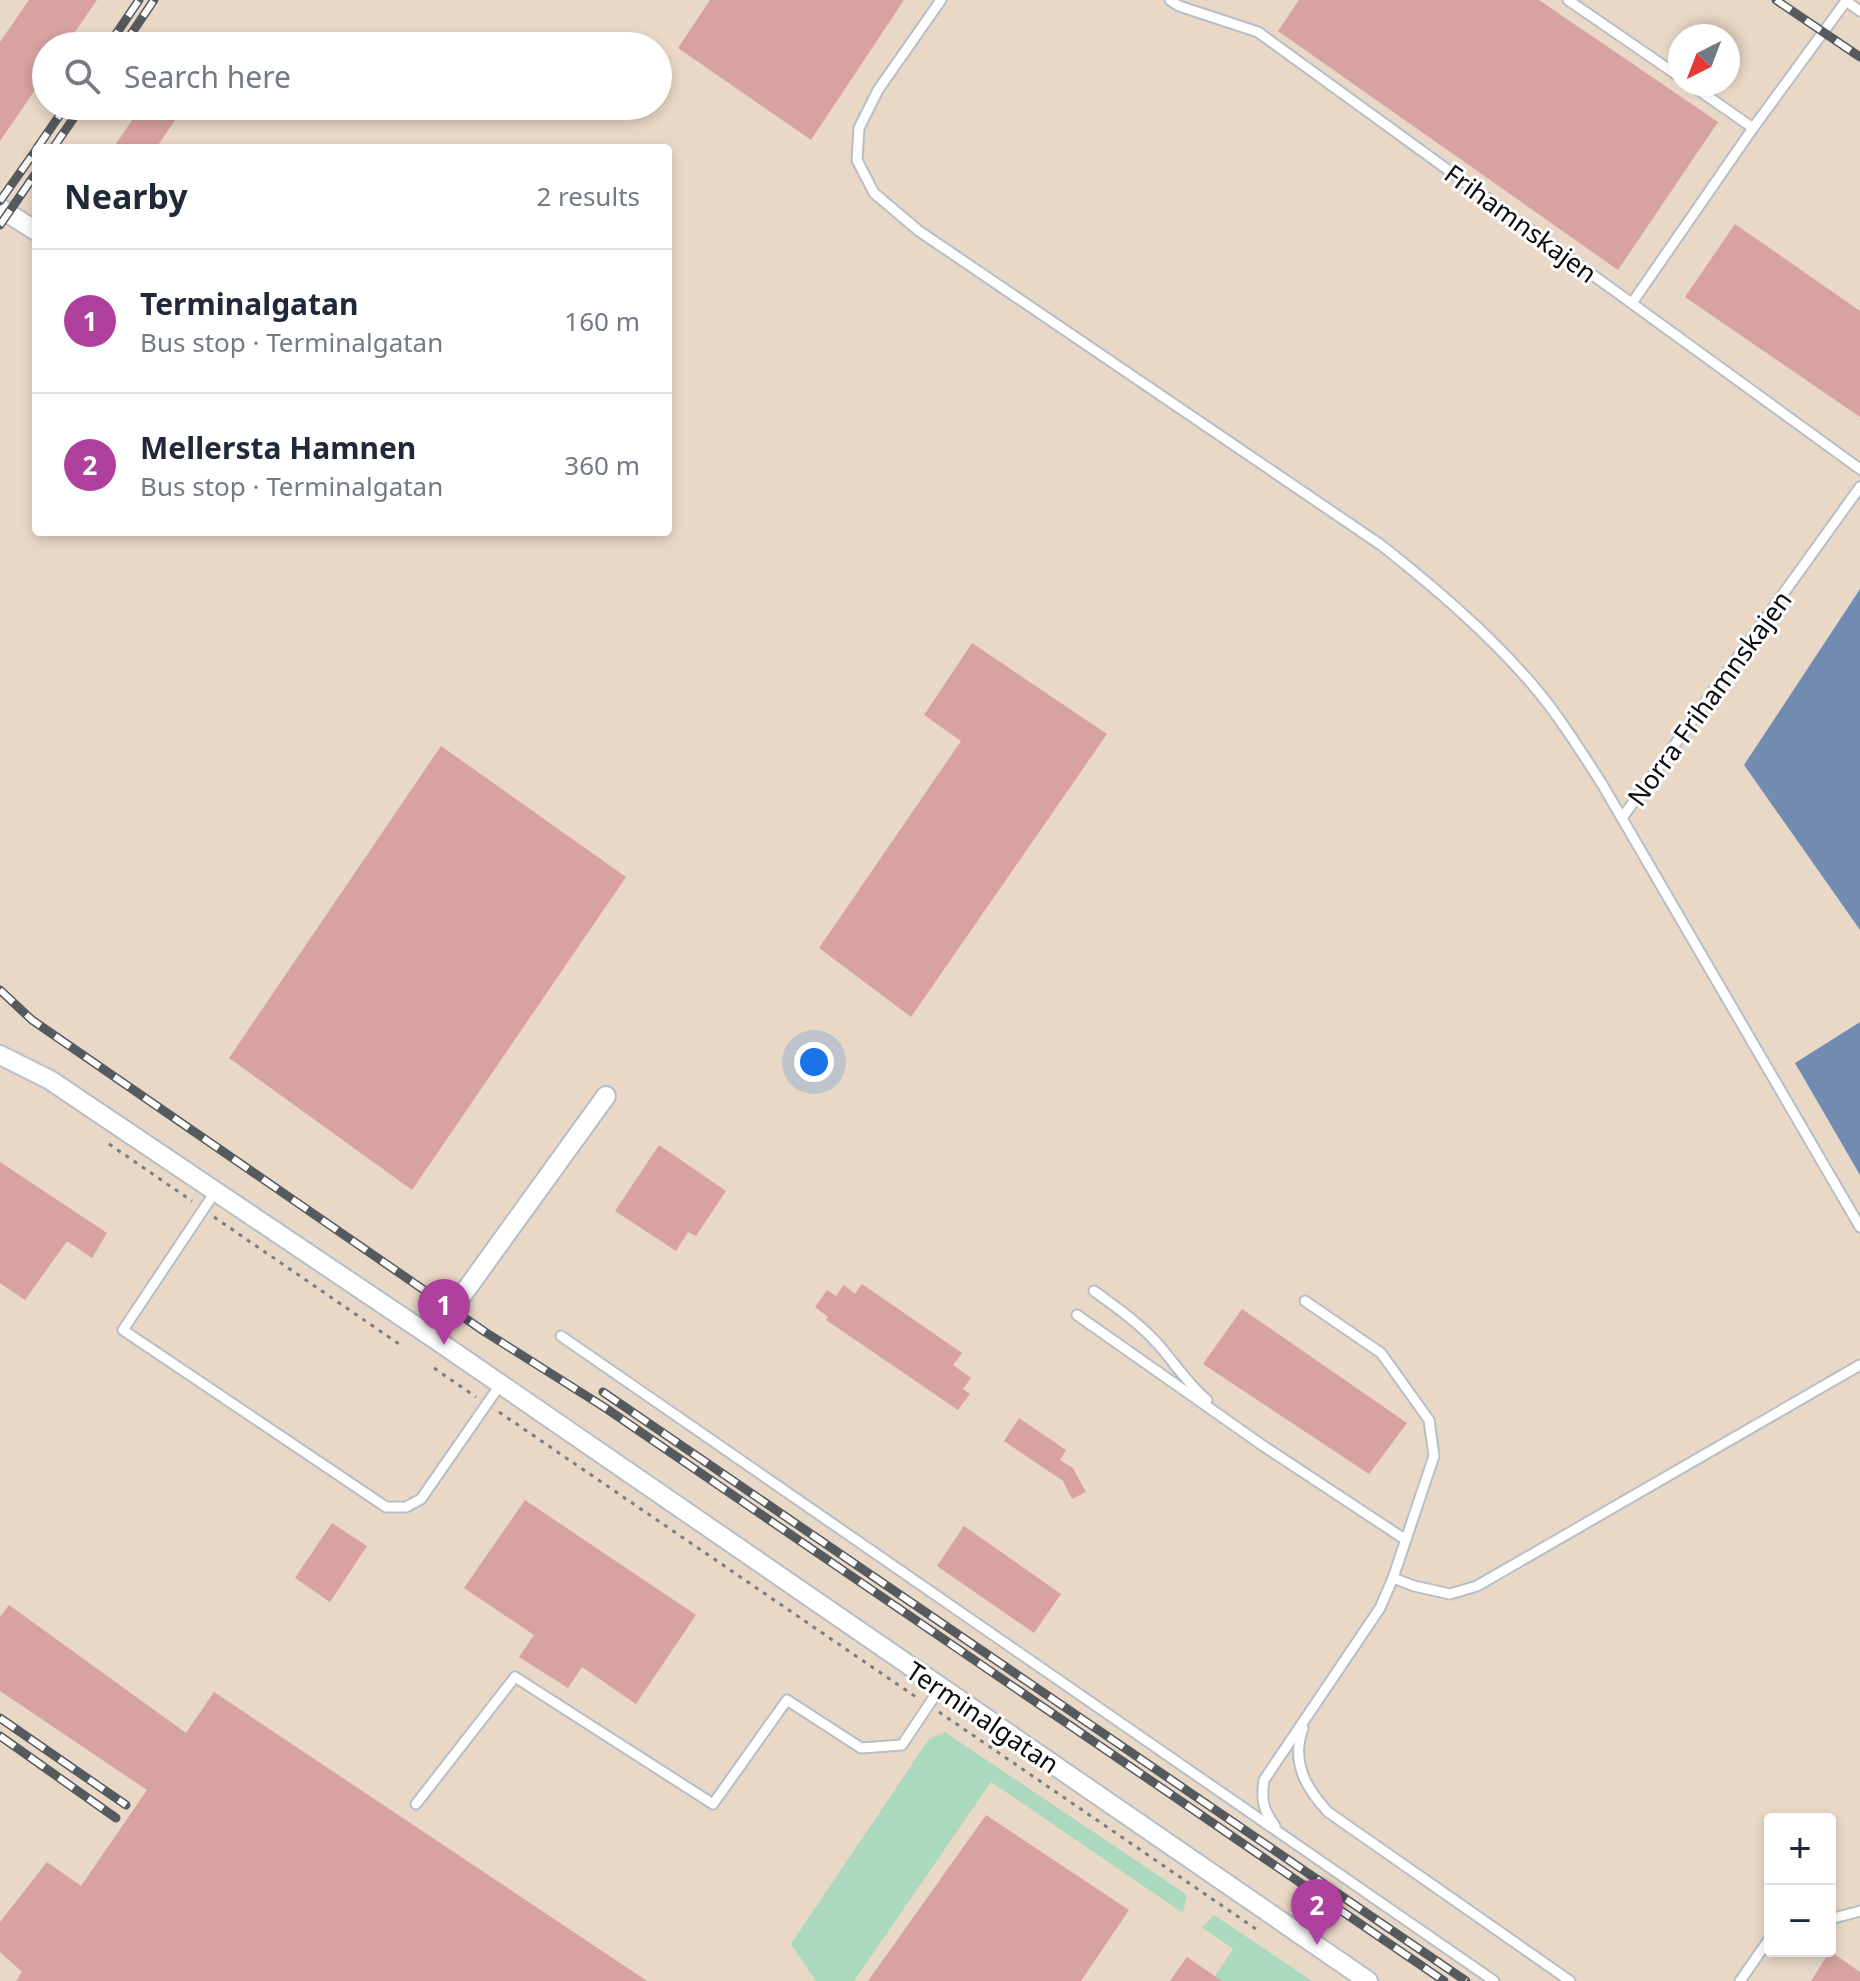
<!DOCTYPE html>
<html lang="en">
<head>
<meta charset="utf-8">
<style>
  body { margin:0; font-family:"Noto Sans",sans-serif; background:#f6f6f7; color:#1f2937 }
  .controls { position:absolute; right:24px; bottom:24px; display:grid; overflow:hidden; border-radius:8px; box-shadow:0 4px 12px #0003 }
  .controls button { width:72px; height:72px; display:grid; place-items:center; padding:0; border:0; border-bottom:2px solid #e0e1e3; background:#fff; color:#1f2937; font:40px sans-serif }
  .compass { position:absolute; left:1668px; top:24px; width:72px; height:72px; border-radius:50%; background:#fff; box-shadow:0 4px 12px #0003; rotate:222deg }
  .you { position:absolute; left:814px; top:1062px; width:28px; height:28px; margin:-20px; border:6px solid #fff; border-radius:50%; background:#1a73e8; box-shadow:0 0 0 12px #1a73e833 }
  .badge { display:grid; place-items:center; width:52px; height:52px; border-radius:50%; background:#af409e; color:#fff; font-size:26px; font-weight:700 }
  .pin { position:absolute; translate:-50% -66px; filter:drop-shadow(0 2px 4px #0008) }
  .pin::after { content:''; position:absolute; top:42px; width:28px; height:24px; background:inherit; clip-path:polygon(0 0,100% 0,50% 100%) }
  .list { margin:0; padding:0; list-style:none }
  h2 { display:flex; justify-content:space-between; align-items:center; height:104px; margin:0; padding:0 32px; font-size:34px }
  h2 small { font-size:26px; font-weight:400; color:#747a83 }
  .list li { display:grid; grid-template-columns:52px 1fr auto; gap:24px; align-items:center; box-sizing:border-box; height:144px; padding:0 32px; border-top:2px solid #e0e1e3 }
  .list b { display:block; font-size:30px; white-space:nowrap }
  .list p { margin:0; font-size:26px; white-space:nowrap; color:#747a83 }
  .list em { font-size:26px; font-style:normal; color:#747a83 }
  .icon { flex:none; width:44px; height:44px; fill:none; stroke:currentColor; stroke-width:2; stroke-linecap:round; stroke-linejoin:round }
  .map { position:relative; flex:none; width:1860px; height:1981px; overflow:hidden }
  .search { position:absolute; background:#fff; box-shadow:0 4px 12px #0003; left:32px; top:32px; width:640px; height:88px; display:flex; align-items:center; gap:20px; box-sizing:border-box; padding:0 28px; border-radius:44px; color:#747a83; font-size:30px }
  .panel { position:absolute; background:#fff; box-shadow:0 4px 12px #0003; left:32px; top:144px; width:640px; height:392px; border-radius:8px }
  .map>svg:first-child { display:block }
</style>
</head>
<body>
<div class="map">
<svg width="1860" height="1981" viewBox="0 0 1860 1981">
  <rect width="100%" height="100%" fill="#dde6ee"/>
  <path fill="#e9d8c6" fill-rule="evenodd" d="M 0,0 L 1860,0 L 1860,589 L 1744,765 L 1860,930 L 1860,1022 L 1795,1063 L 1860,1175 L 1860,1981 L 0,1981 ZM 1680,36 L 1728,36 L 1728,84 L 1680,84 ZM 46,46 L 658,46 L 658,106 L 46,106 ZM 36,148 L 668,148 L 668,532 L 36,532 ZM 1770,1819 L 1830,1819 L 1830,1951 L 1770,1951 Z"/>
  <g fill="#abd9be">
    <path d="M 945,1732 L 1187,1895 L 1183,1913 L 991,1782 L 854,1981 L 816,1981 L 791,1944 L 929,1739 Z"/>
    <path d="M 1214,1915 L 1312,1981 L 1212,1981 L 1233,1949 L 1202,1927 Z"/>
  </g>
  <g fill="#728cb1">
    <path d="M 1860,589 L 1860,930 L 1744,765 Z"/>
    <path d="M 1860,1022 L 1860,1175 L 1795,1063 Z"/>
  </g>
  <g fill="#d7a2a0">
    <path d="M 29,0 L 97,0 L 65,46 L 46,46 L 46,74 L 0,141 L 0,42 Z"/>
    <path d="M 710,0 L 904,0 L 811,140 L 678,48 Z"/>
    <path d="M 1299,0 L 1539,0 L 1718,122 L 1618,270 L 1278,31 Z"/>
    <path d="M 142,106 L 185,106 L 156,148 L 113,148 Z"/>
    <path d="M 1735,224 L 1860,311 L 1860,417 L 1685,297 Z"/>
    <path d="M 972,643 L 1107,734 L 911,1017 L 819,948 L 961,741 L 924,715 Z"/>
    <path d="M 441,746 L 626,877 L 412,1190 L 229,1058 Z"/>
    <path d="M 659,1145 L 726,1191 L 696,1236 L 688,1232 L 676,1251 L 615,1211 Z"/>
    <path d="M 0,1162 L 107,1233 L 92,1258 L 67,1241 L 25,1300 L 0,1283 Z"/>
    <path d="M 862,1284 L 962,1353 L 953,1365 L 971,1378 L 963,1389 L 970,1394 L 958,1410 L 826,1320 L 828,1317 L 815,1307 L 827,1290 L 836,1296 L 844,1285 L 855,1294 Z"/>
    <path d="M 1242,1309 L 1407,1423 L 1369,1474 L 1203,1364 Z"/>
    <path d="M 1019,1418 L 1066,1450 L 1060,1460 L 1073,1468 L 1086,1492 L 1072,1499 L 1063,1481 L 1004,1441 Z"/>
    <path d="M 525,1500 L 696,1615 L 636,1704 L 582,1667 L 568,1688 L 519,1657 L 534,1635 L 464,1588 Z"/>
    <path d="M 332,1523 L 367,1546 L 330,1602 L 295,1578 Z"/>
    <path d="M 964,1526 L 1061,1594 L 1034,1633 L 937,1566 Z"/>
    <path d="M 9,1605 L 186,1733 L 214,1692 L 647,1981 L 16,1981 L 22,1972 L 0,1952 L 0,1922 L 47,1862 L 81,1886 L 147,1790 L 0,1691 L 0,1617 Z"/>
    <path d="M 986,1815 L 1129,1910 L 1081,1981 L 868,1981 Z"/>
    <path d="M 1830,1951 L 1860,1972 L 1860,1981 L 1811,1981 Z"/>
    <path d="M 1187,1957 L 1222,1981 L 1170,1981 Z"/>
  </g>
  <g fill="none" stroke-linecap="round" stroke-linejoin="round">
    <g stroke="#b6bfc7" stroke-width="13">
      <g id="lane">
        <path d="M 941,0 L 878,90 L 859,128 L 857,160 L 874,193 L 919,231 L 1381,545 C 1434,587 1487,632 1531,683 C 1558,714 1580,750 1602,784 L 1860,1227"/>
        <path d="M 1170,0 L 1179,6 L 1258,32 L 1860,469"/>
        <path d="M 1568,0 L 1680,77"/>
        <path d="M 1753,128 L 1846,1 L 1860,11"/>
        <path d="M 1632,303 L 1753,128 L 1690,84"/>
        <path d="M 1622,818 L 1860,487"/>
        <path d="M 215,1192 L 123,1330 L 386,1507 L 406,1507 L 421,1499 L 500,1385"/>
        <path d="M 1094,1291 C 1116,1307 1139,1323 1157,1343 C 1174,1362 1187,1383 1207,1400"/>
        <path d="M 1077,1315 L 1262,1445 L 1406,1540"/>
        <path d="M 561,1336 L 1494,1981"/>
        <path d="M 1393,1578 L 1414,1586 L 1450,1594 L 1477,1586 L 1860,1365"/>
        <path d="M 1303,1728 C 1291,1762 1305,1787 1328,1812 L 1570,1981"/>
        <path d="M 416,1804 L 515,1677 L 713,1804 L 787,1700 L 861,1748 L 902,1745 L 940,1688"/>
        <path d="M 1275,1826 C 1263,1810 1261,1800 1264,1780 L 1380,1608 L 1393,1578 L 1434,1456 L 1429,1420 L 1381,1353 L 1305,1301"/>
        <path d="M 1830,1919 L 1860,1911"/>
        <path d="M 1740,1981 L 1770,1938"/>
      </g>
    </g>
    <g stroke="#b6bfc7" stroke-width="22">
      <g id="street">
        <path d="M 0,208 L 36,231"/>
        <path d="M 0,1055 L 50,1080 L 432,1337 L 1368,1981"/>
        <path d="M 432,1337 L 606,1096"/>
      </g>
    </g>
    <g stroke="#787e83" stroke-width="3" stroke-dasharray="4 6" stroke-linecap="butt">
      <path d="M 109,1144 L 192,1201"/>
      <path d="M 214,1217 L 399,1344"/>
      <path d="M 434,1368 L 476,1397"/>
      <path d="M 499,1412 L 916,1697"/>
      <path d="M 939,1712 L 1256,1929"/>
    </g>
    <use href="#lane" stroke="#fff" stroke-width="9"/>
    <use href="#street" stroke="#fff" stroke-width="18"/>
    <g stroke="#555a5e" stroke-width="9">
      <g id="rail">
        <path d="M 1776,0 L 1860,57"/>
        <path d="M 108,46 L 139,0"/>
        <path d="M 123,46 L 154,0"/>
        <path d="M 37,148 L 66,106"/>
        <path d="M 53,148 L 82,106"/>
        <path d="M 0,201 L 36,150"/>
        <path d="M 0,225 L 36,173"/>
        <path d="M 0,990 L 32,1020 L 485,1332 L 604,1407 L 1444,1981"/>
        <path d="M 603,1392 L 1466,1981"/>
        <path d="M 0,1718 L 126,1805"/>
        <path d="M 0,1736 L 116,1818"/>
      </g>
    </g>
    <use href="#rail" stroke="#fff" stroke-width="6" stroke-dasharray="18" stroke-linecap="butt"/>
  </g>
  <g text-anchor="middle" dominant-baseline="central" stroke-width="6" stroke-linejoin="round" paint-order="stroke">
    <g font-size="26" fill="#090c0e" stroke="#fff">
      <text transform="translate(1521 223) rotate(36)">Frihamnskajen</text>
      <text transform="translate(1709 698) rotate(-54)">Norra Frihamnskajen</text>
      <text transform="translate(983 1717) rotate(34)">Terminalgatan</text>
    </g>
  </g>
</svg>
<div class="controls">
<button>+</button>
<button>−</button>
</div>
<svg class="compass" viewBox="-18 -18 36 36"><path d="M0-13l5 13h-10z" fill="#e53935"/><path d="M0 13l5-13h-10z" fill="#747a83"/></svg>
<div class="you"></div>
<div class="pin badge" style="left:444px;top:1345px">1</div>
<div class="pin badge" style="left:1317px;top:1945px">2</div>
<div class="search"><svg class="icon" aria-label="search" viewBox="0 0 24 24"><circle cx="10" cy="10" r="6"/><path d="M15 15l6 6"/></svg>Search here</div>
<section class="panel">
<h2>Nearby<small>2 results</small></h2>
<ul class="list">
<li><span class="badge">1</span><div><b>Terminalgatan</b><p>Bus stop · Terminalgatan</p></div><em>160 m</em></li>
<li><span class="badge">2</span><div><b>Mellersta Hamnen</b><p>Bus stop · Terminalgatan</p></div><em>360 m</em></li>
</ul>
</section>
</div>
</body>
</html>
